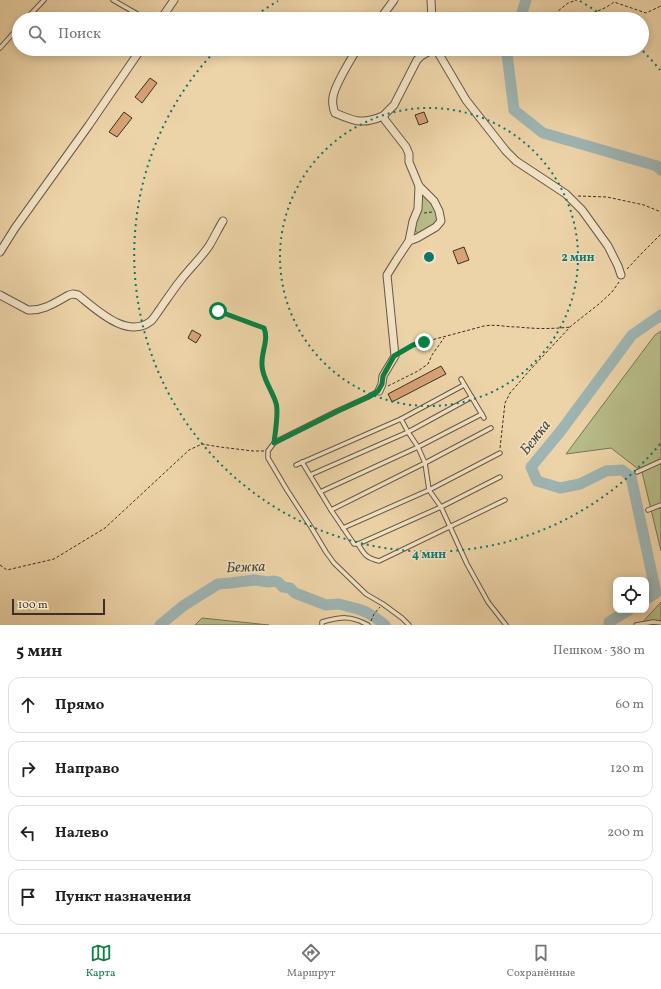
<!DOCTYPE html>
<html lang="ru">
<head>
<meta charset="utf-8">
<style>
  body { margin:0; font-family:Vollkorn,serif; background:#f6f6f6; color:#202124 }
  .controls { position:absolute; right:12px; bottom:12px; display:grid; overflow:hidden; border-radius:8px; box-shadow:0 2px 10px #0003 }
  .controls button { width:36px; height:36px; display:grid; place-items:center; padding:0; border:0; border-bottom:1px solid #e0e0e0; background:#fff; color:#202124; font:20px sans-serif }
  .scale { position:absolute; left:12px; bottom:10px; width:93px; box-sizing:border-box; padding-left:4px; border:2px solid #3a3026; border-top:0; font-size:11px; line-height:14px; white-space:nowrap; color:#3a3026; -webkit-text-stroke:3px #f3e3c6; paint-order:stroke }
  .stop { position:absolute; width:12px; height:12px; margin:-9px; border:3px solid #0b8043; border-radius:50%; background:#fff }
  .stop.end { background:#0b8043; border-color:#fff; box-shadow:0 1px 4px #0008 }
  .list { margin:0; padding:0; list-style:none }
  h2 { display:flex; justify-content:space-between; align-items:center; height:52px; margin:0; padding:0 16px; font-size:17px }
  h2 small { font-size:13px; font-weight:400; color:#757577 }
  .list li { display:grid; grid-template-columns:26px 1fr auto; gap:12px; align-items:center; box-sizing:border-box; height:56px; margin:0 8px 8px; padding:0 8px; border:1px solid #e0e0e0; border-radius:12px }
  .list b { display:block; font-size:15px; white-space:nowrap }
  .list em { font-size:13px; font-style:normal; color:#757577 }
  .icon { flex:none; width:22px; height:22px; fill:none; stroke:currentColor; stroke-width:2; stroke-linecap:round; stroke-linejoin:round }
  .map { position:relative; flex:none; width:661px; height:625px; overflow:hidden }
  .search { position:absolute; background:#fff; box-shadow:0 2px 10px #0003; left:12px; right:12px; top:12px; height:44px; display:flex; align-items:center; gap:10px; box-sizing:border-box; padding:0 14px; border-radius:22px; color:#757577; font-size:15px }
  .sheet { height:308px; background:#fff }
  nav { display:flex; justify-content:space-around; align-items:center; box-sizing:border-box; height:56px; border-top:1px solid #e0e0e0; background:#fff; font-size:11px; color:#757577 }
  nav a { display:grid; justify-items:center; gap:2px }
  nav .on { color:#0b8043 }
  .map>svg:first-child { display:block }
</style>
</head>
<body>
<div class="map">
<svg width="661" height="625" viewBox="0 0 661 625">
  <rect width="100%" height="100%" fill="#edd4a8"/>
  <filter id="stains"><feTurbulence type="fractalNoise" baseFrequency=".005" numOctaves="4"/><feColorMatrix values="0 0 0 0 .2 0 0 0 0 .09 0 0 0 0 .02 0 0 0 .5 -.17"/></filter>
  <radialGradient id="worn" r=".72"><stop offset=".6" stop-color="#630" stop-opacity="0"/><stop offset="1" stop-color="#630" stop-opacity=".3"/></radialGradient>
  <g fill="#b7bd89" stroke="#787658">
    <path d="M 426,195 C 431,203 442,216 434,225 C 430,228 424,231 420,234 L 415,231 L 414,226 L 420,196 Z"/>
    <path d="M 661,331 L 661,551 L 642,472 L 611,448 L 566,454 L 655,335 Z"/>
    <path d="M 661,602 L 661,625 L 640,625 Z"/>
    <path d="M 202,618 L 269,625 L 195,625 Z"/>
  </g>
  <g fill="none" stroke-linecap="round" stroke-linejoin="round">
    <g stroke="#9eb5b3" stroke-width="11">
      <path d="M 520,19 L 526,0"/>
      <path d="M 509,49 L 507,54 L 514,110 L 543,133 L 657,166 L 661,170"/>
      <path d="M 646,599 L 656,593 L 631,477 L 622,470 L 606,471 L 580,484 L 560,488 L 537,481 L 531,467 L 560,432 L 632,335 L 661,315"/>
      <path d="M 160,625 L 183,606 L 218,584 L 230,583 L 254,580 L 269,582 L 274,581 L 278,582 L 283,587 L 290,588 L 295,593 L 326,605 L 339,604 L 358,609 L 366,612 L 376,618 L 385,625"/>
      <path d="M 609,625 L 609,622 L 629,610"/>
    </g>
  </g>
  <g fill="#d7a275" stroke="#3a3026">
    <path d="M 150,78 L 157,83 L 142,103 L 135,97 Z"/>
    <path d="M 124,112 L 132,118 L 117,137 L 109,132 Z"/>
    <path d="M 424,112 L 428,122 L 419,125 L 415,115 Z"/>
    <path d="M 464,247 L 469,260 L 458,264 L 453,251 Z"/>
    <path d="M 192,330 L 201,335 L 196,343 L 188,338 Z"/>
    <path d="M 441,366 L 446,374 L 392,402 L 388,394 Z"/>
  </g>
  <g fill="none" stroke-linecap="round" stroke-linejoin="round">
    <g stroke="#675946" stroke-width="5.5">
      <g id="lane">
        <path d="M 113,0 L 146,19"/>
        <path d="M 26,19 L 44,0"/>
        <path d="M 0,48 L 19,27"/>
        <path d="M 461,379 L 484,418"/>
        <path d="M 379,391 L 368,397 L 337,411 L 279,440 L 274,443 L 268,451 L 268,458 L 287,490 L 311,527 L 326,552 L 334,563 L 366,594 L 383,604 L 402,618 L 409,625"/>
        <path d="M 401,419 L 408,432 L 418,447 L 425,463 L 429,490 L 441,507 L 467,564 L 488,602 L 506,625"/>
        <path d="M 302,462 L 331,510 L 354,544 L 358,544 L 441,507 L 500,477"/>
        <path d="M 296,465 L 401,419 L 464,385"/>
        <path d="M 637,472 L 661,461"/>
        <path d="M 310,475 L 408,432 L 472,397"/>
        <path d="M 320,492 L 418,447 L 482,414"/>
        <path d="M 331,510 L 425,463 L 491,428"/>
        <path d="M 648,510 L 661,505"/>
        <path d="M 343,528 L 429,490 L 500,453"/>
        <path d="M 358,544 C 364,554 366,558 379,561 L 505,500"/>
        <path d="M 322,625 L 322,622 C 341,617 350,615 368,625"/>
        <path d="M 636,625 L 653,622 L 661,623"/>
      </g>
    </g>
    <g stroke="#675946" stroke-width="9">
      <g id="street">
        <path d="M 431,0 L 432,19"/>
        <path d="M 161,19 L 174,0"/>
        <path d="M 380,19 L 394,0"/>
        <path d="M 357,49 C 350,61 335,84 333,97 C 332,103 333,108 335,113 C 354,121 362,125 383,116"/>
        <path d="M 436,49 L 466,100 L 506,151 L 516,161 L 566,194 L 582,210 L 608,246 L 618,266 L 621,275"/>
        <path d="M 409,241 L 413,221 L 418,209 L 419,186"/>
        <path d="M 0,252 L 15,228 L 89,125 L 141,49"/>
        <path d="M 0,295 L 28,310 C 44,311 56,302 69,295 L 73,294 L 78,295 C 96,309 127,340 151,321 C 154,318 157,313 160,309 C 167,299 173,290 180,281 C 189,269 201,258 209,246 C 214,238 218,229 223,221"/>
        <path d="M 379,391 L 382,384 L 383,376 L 395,356 L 387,275 L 397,259 L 409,241 L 417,238 L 436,227 L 441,221 L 439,211 L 434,201 L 419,186 L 409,162 L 409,154 L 406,147 L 385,120 L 383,116 L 394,105 L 417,60 L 421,56 L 433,49"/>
      </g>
    </g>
    <g stroke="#3a3026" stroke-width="1" stroke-dasharray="3 2" stroke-linecap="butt">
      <path d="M 563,19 L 558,11 L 568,3 L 577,0"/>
      <path d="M 564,19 C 581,16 600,13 614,2 L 646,13 L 661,6"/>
      <path d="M 578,196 L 607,197 L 644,205 L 661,212"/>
      <path d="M 424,213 L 432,212"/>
      <path d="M 627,269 L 642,253 L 661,234"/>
      <path d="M 218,311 L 264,328 C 269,340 261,352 262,365 C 262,378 271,390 276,403 C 279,412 275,427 275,437"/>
      <path d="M 401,352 L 413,345 L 424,342 L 484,326 C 496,324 505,327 518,327 C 537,329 552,329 571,327"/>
      <path d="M 388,386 L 418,371 L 428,364 L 432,355 L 444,338"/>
      <path d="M 500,448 L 505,403 L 510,393 L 530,370 L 571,326 L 599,304 L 612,292 L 619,282"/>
      <path d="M 0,565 L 7,570 L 54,559 L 105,528 L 189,450 L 202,444 L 220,447 L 253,451 L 264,451"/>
      <path d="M 371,621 L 374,614 L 380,607"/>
    </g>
    <use href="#lane" stroke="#f3e3c6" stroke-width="3.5"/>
    <use href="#street" stroke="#f3e3c6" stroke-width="7"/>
  </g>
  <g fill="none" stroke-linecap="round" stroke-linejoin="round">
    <path stroke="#0b8043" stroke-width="5" d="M 218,311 L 264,328 C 269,340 261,352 262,365 C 262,378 272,390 276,403 C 279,412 275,433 274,443 L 338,411 L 368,397 L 378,391 L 382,384 L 383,376 L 394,356 L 413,345 L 424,342"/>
  </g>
  <g fill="none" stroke="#0f766e" stroke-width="2" stroke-dasharray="2 4">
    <circle cx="429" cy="257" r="149"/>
    <path d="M660 444A297 297 0 1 1 215 51M252 18A297 297 0 0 1 278 1M580 1A297 297 0 0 1 606 18M643 51A297 297 0 0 1 660 70"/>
  </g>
  <g text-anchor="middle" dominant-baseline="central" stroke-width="3" stroke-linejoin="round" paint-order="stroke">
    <g font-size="15" font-style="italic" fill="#4e4b42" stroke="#f3e3c6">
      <text transform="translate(536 438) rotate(-52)">Бежка</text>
      <text transform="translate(246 568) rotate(-2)">Бежка</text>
    </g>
  </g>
  <circle cx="429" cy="257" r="6" fill="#0f766e" stroke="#f3e3c6" stroke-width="2"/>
  <g font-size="12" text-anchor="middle" font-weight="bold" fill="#0f766e" stroke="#f3e3c6" stroke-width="3" stroke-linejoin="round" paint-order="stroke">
    <text x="578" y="261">2 мин</text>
    <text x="429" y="558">4 мин</text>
  </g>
  <rect width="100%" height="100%" filter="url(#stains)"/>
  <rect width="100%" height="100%" fill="url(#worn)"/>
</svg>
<div class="controls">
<button><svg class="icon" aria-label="locate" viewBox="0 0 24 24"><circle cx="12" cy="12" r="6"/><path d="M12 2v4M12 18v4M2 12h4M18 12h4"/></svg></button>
</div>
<div class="scale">100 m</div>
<div class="stop" style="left:218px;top:311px"></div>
<div class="stop end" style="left:424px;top:342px"></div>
<div class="search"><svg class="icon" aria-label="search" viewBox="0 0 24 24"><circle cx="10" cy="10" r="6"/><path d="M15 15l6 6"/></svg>Поиск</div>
</div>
<section class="sheet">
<h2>5 мин<small>Пешком · 380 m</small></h2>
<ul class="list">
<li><svg class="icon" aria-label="ahead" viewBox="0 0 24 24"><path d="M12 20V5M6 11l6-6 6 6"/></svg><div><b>Прямо</b></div><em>60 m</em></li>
<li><svg class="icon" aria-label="right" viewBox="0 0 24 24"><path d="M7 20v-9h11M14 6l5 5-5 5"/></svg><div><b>Направо</b></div><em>120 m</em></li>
<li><svg class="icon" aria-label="left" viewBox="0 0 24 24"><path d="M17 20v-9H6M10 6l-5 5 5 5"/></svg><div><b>Налево</b></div><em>200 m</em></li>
<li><svg class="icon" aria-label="arrive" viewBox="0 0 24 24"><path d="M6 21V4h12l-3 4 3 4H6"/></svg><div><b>Пункт назначения</b></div></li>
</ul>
</section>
<nav>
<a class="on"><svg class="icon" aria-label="map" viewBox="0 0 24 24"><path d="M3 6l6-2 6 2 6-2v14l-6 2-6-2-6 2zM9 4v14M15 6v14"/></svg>Карта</a>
<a><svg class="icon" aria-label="directions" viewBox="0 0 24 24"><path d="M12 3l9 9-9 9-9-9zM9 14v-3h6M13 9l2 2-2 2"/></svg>Маршрут</a>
<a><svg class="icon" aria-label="saved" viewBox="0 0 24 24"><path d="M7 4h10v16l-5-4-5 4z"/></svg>Сохранённые</a>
</nav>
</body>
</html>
